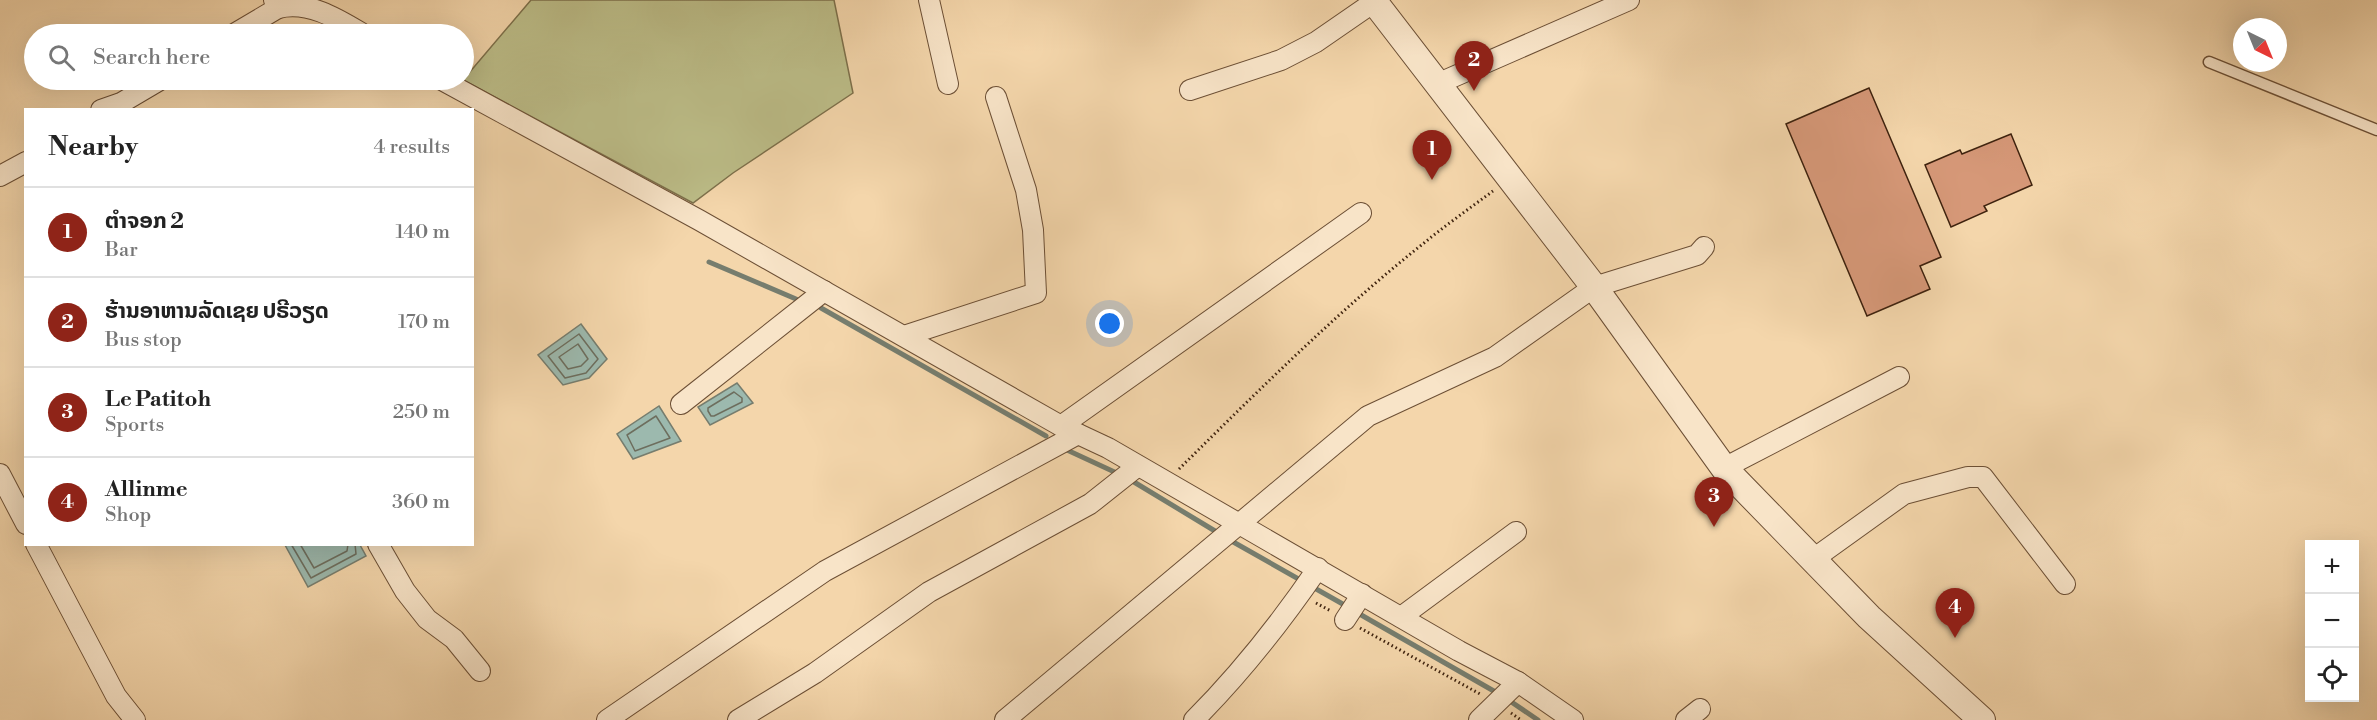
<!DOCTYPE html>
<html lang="en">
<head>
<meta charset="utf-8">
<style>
  body { margin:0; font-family:"Libre Bodoni","Noto Sans Lao",serif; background:#f2f2f2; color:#222 }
  .controls { position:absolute; right:18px; bottom:18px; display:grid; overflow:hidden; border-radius:0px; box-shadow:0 6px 24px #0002 }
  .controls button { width:54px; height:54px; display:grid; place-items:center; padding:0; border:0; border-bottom:2px solid #e0e0e0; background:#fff; color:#222; font:30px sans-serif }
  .compass { position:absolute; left:2233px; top:18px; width:54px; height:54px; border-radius:50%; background:#fff; box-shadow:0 6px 24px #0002; rotate:137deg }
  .you { position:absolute; left:1110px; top:324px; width:21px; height:21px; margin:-15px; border:4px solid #fff; border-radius:50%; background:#1a73e8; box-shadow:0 0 0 9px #1a73e833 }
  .badge { display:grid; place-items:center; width:39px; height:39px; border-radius:50%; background:#8f2418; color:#fff; font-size:20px; font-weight:700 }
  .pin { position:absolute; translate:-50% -50px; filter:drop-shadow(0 2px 3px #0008) }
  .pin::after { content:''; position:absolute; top:32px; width:21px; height:18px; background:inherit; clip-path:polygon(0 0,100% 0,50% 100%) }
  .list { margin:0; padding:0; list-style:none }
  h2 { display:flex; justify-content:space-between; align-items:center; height:78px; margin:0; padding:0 24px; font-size:26px }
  h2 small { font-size:20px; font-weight:400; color:#767676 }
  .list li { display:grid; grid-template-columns:39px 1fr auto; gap:18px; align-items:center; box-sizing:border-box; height:90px; padding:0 24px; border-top:2px solid #e0e0e0 }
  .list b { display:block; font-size:22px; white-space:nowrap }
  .list p { margin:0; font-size:20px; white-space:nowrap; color:#767676 }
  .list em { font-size:20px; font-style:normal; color:#767676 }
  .icon { flex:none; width:33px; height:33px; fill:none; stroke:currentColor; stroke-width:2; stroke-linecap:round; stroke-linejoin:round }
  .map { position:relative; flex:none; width:2377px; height:720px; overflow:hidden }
  .search { position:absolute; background:#fff; box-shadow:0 6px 24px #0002; left:24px; top:24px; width:450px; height:66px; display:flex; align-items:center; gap:15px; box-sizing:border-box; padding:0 21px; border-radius:33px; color:#767676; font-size:22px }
  .panel { position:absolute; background:#fff; box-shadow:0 6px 24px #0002; left:24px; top:108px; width:450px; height:438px; border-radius:0px }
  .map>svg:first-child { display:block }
</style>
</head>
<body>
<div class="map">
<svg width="2377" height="720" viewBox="0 0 2377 720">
  <rect width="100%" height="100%" fill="#f4d6ab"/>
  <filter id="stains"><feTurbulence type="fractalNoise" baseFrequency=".00333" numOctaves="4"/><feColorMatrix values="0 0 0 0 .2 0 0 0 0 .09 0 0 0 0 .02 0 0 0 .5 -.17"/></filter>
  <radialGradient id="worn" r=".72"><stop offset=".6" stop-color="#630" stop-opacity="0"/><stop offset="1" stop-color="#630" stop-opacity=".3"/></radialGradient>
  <path fill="#bcbd88" stroke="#7d704b" stroke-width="1.5" d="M 531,0 L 834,0 L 853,93 L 733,173 L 693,203 L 463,80 Z"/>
  <g fill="#9cb9ae" stroke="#767d6e" stroke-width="1.5">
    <path d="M 581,324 L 607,359 L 589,378 L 563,385 L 538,355 Z"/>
    <path d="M 737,383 L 753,403 L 710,425 L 698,407 Z"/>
    <path d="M 659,406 L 681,441 L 633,459 L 617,434 Z"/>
    <path d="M 285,545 L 360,545 L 366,556 L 308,587 Z"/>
  </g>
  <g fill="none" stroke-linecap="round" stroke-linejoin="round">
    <g stroke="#6d6e5e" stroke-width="1.5">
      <path d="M 579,334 L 598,359 L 586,373 L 565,378 L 548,356 Z"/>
      <path d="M 578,344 L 588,359 L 581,366 L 568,369 L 559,357 Z"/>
      <path d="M 734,392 L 742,398 L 742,402 L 714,416 L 711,416 L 708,411 L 708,408 Z"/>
      <path d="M 656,416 L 670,438 L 635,451 L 627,435 Z"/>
      <path d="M 291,544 L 311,578 L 356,554 L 355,544"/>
      <path d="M 300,544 L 314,568 L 347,551 L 348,544"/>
    </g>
    <g stroke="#767d6e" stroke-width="5">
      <path d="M 709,262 L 796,299"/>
      <path d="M 821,308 L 1046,436"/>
      <path d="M 1067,450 L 1121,475"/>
      <path d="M 1129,479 L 1215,531"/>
      <path d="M 1228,539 L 1348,607"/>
      <path d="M 1356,612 L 1499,694"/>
      <path d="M 1507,699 L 1538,720"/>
    </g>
  </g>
  <g fill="#d69878" stroke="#3e220e" stroke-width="1.5">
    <path d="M 1869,88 L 1941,257 L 1920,266 L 1930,289 L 1867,316 L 1786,124 Z"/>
    <path d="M 2011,134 L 2032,185 L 1984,206 L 1987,211 L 1951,227 L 1925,165 L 1960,150 L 1962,154 Z"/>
  </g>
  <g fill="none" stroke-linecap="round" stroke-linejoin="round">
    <g stroke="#6c4f35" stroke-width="13">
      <path id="service" d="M 2209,62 L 2377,130"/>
    </g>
    <g stroke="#6c4f35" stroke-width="22">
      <g id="minor">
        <path d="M 274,0 L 278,8 C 308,0 338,19 363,34"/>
        <path d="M 929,0 L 948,84"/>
        <path d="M 234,34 L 278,8"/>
        <path d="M 442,80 L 699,220 L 1061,426 L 1108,448 L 1459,651 L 1518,682 L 1573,720"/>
        <path d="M 1437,84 L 1629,0"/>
        <path d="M 1190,90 L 1281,60 L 1316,42 L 1374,2"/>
        <path d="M 101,110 L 121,103 L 160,80"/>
        <path d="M 0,176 L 26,162"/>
        <path d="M 904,336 L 1036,293 L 1033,230 L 1026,190 L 996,97"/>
        <path d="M 681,404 L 824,291"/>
        <path d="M 1061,426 L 1361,213"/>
        <path d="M 1724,468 L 1899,377"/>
        <path d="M 0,474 L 26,524"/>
        <path d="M 36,544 L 116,696 L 135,720"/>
        <path d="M 378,544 L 405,591 L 427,619 L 454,639 L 480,671"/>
        <path d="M 1812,560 L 1904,494 L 1968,477 L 1983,477 L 2065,584"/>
        <path d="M 1401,617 L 1516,532"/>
        <path d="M 1345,620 L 1362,594"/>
        <path d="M 607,720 L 825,571 L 1078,434"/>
        <path d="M 738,720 L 815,673 L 929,592 L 1090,504 L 1138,466"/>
        <path d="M 1005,720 L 1368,416 L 1495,357 L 1594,287 L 1697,255 L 1704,247"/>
        <path d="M 1194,720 C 1241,673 1281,622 1318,568"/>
        <path d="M 1479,720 L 1518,682"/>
        <path d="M 1686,720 L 1700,709"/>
      </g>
    </g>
    <g stroke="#6c4f35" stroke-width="28">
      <path id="tertiary" d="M 1373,0 L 1594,287 L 1724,468 L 1869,617 L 1982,720"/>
    </g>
    <g stroke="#3e220e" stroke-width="3" stroke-dasharray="1.5 3" stroke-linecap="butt">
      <path d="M 1179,469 C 1258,391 1337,312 1424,243 C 1446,225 1470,208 1493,191"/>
      <path d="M 1316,603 L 1331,611"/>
      <path d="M 1360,628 L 1480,694"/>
      <path d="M 1511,713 L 1521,720"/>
    </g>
    <use href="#service" stroke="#f8e4c8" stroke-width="10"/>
    <use href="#minor" stroke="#f8e4c8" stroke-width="20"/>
    <use href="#tertiary" stroke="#f8e4c8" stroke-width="26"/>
  </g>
  <rect width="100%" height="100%" filter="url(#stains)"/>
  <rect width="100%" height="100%" fill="url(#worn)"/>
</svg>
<div class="controls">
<button>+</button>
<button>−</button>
<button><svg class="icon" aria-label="locate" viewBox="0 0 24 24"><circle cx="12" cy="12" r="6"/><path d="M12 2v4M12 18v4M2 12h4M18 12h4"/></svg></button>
</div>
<svg class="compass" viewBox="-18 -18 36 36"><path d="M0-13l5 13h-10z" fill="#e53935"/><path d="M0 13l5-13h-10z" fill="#767676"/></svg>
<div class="you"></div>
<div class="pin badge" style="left:1432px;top:180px">1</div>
<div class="pin badge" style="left:1474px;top:91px">2</div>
<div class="pin badge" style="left:1714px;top:527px">3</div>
<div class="pin badge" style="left:1955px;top:638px">4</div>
<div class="search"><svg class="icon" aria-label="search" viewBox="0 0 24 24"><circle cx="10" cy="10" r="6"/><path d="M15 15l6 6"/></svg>Search here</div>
<section class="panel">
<h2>Nearby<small>4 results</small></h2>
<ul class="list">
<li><span class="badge">1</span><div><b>ຕຳຈອກ 2</b><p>Bar</p></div><em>140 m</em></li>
<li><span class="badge">2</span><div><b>ຮ້ານອາຫານລັດເຊຍ ປຣີວຽດ</b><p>Bus stop</p></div><em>170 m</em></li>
<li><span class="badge">3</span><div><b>Le Patitoh</b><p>Sports</p></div><em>250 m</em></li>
<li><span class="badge">4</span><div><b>Allinme</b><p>Shop</p></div><em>360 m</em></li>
</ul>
</section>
</div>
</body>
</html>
